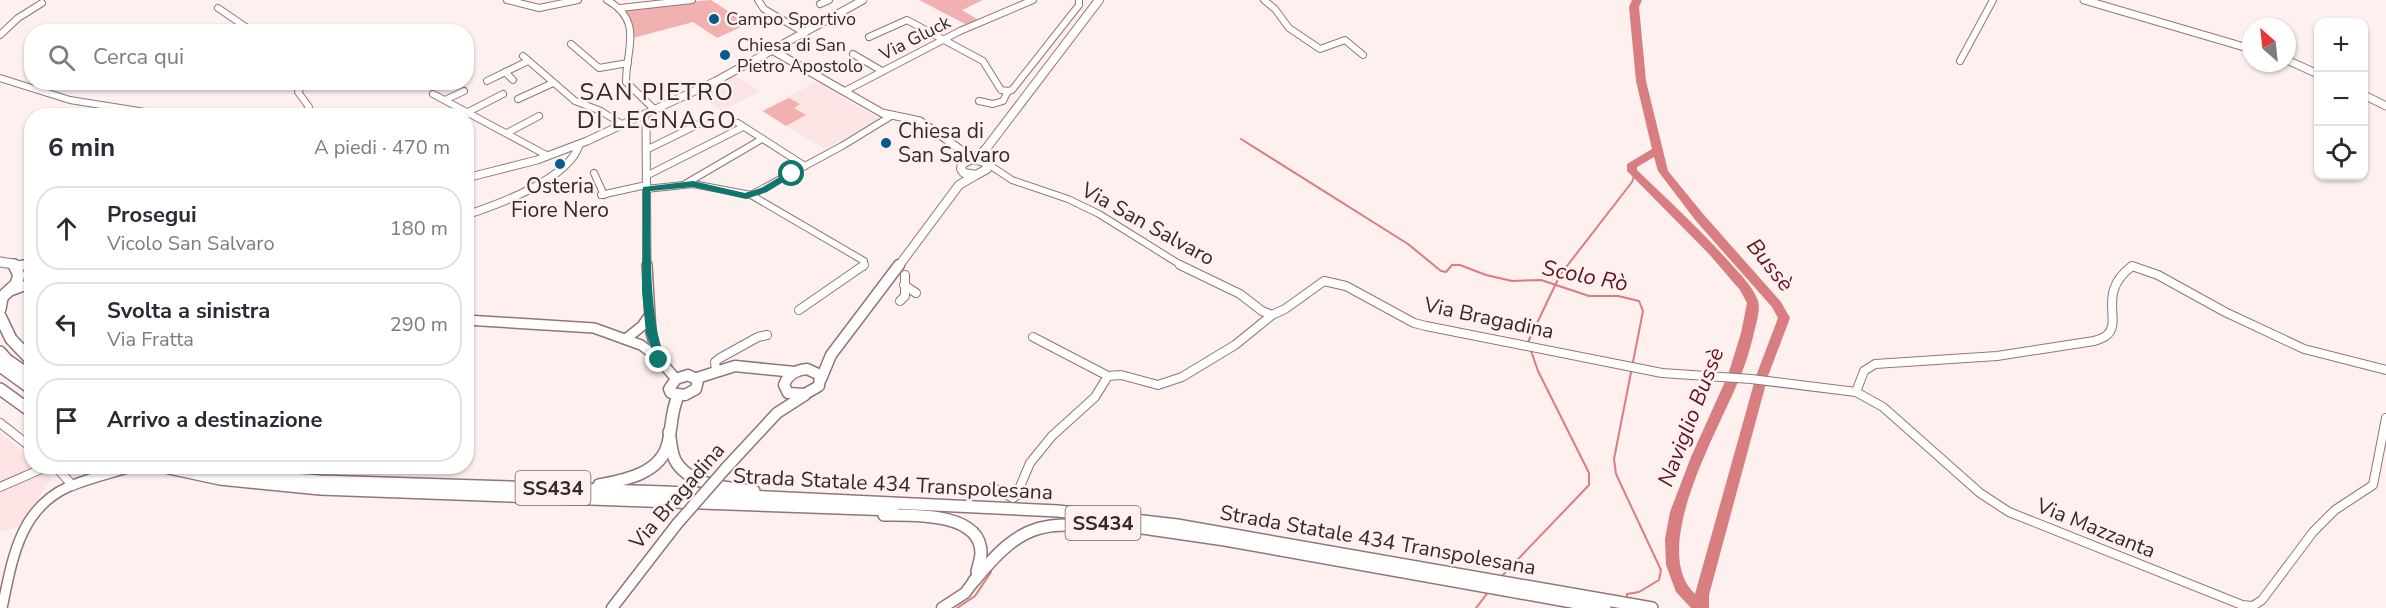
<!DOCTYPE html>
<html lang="it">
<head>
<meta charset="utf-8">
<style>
  body { margin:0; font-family:"Nunito Sans",sans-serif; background:#f2f2f3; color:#2b2b33 }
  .controls { position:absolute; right:18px; top:18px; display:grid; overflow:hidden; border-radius:12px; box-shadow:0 2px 4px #0004 }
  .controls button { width:54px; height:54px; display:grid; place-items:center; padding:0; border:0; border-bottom:2px solid #e1e1e2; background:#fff; color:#2b2b33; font:30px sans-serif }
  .compass { position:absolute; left:2242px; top:18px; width:54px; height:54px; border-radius:50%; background:#fff; box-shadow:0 2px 4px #0004; rotate:333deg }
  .stop { position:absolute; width:18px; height:18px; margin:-14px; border:4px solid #0f766e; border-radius:50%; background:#fff }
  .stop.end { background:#0f766e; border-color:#fff; box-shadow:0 2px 6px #0008 }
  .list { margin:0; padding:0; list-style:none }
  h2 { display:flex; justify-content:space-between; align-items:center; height:78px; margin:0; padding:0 24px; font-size:26px }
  h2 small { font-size:20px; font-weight:400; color:#7c7c81 }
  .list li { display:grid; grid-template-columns:39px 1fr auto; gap:18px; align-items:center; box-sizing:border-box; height:84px; margin:0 12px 12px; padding:0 12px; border:2px solid #e1e1e2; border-radius:24px }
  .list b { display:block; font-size:22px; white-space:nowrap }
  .list p { margin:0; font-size:20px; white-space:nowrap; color:#7c7c81 }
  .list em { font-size:20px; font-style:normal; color:#7c7c81 }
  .icon { flex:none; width:33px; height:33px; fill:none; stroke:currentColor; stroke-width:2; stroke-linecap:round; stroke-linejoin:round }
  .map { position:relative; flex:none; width:2386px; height:608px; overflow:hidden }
  .search { position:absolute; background:#fff; box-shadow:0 2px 4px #0004; left:24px; top:24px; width:450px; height:66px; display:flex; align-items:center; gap:15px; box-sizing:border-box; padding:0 21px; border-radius:24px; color:#7c7c81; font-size:22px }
  .panel { position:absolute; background:#fff; box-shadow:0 2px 4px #0004; left:24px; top:108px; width:450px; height:366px; border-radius:24px }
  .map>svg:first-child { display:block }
</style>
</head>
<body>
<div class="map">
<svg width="2386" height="608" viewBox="0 0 2386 608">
  <rect width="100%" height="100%" fill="#fdf0ef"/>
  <g fill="#fce4e4">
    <path d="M 735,76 L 760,91 L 722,111 L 698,94 Z"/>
    <path d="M 820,80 L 845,96 L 844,99 L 878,118 L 877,121 L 825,149 L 761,111 Z"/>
    <path d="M 0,432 L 31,460 L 32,466 L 39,467 L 52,478 L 18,527 L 0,532 Z"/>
  </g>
  <g fill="#f1b1b1">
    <path d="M 711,0 L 748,24 L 717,38 L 693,22 L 633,38 L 630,19 L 624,8 Z"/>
    <path d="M 919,0 L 983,0 L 962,10 L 980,21 L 969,26 Z"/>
    <path d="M 789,98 L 800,104 L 794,108 L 806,115 L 786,126 L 763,111 Z"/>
  </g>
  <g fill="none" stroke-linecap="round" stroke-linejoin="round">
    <g stroke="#d87e81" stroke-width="2">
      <path d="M 1241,139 L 1408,244 L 1441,271 L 1446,272 L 1452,265 L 1460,265 L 1486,275 L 1512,281 L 1541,280 L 1589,296 L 1618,296 L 1639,301 L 1643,311 L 1614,459 L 1616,474 L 1661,570 L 1659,580 L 1639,592 L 1627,594 L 1627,599"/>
      <path d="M 1500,578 L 1589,485 L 1589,473 L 1538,371 L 1528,342 L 1560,275 L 1632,182 L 1635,173"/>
      <path d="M 957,608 L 975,596 L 991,572"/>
      <path d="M 1476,608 L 1489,591"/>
    </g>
    <path fill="#d87e81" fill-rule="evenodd" d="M 1632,0 L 1642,0 L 1639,7 L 1646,81 L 1668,171 L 1704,215 L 1781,302 L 1790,318 L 1768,376 L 1709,595 L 1709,608 L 1691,608 L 1676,592 L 1666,565 L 1665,539 L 1670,512 L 1691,457 L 1728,375 L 1741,333 L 1747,303 L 1740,290 L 1709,254 L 1627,171 L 1627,164 L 1652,149 L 1636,81 L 1629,7 ZM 1654,157 L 1658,171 L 1696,221 L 1772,307 L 1778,318 L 1756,376 L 1695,594 C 1648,550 1718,431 1737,384 C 1744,369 1749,353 1753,337 C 1755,327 1761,310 1758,301 C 1753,287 1741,275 1731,264 C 1702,231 1669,201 1637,170 L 1637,167 Z"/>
    <g stroke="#927676" stroke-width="8">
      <g id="minor-far1">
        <path d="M 507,0 L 539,8 L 578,0"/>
        <path d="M 607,0 C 644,21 626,48 626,82 L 655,110"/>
        <path d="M 758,0 L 764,9 L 805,33"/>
        <path d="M 1264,0 L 1275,9 L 1289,28 L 1320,49 L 1345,40 L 1363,55"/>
        <path d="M 820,4 L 829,0"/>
        <path d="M 218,8 L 253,32"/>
        <path d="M 620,8 L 692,0"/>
        <path d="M 0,35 L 18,18 L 42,3"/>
        <path d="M 869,37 L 907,20 L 983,61 L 1001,90 L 1008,91"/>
        <path d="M 571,44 L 599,68 L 628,63"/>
        <path d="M 853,54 L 882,71"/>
        <path d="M 523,56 L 575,101 L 601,111 L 623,125"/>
        <path d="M 1960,61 L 1993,0"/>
        <path d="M 505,72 L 513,80"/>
        <path d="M 0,78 L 70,100 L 170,116"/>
        <path d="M 487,81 L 528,61"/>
        <path d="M 845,91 L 960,31 L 1033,0"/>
        <path d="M 433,94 L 548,156"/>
        <path d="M 518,99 L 553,83"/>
        <path d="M 445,100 L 464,91"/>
        <path d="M 979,101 L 993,104 L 1003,101 L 1008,91 L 1012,90 L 1079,5 L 1079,0"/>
        <path d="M 468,112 L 503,94"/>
        <path d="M 304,114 L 309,107 L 298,92 L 305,82"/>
        <path d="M 284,116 L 299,113 L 311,116"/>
        <path d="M 738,123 L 805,166"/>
        <path d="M 507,133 L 539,116"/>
        <path d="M 646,150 L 699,124"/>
        <path d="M 988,164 L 1012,180 L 1068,199 L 1099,214 L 1184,267"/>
        <path d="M 594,173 L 604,195"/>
        <path d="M 646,176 L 743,127"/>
        <path d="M 685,184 L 762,139"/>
        <path d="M 646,189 L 693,184 L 751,195 L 842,146 L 891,116"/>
        <path d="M 601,195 L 646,185"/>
        <path d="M 751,195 L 864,261 L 863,267"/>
        <path d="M 2131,267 L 2134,267"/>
      </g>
    </g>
    <g stroke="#927676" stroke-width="10">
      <g id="minor">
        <path d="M 1180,265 L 1240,294 L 1262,311 L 1272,315"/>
        <path d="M 904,285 L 916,293"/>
        <path d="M 900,301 L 905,296 L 905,275"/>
        <path d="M 799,310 L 864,265"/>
        <path d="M 1033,337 L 1108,376"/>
        <path d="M 716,370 L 715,362 L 720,358 L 758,337 L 767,335"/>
        <path d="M 1856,392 L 1864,371 L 1875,364 L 1997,356 L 2094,341 C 2097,340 2104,338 2107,335 C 2123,321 2096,293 2132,266 L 2158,275 L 2225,312 L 2304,349 L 2386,370"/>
        <path d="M 0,423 L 32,448"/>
        <path d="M 55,466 L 73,486"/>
        <path d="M 0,487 L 48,466"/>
        <path d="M 988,489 L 994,488 L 1013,498 L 1016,496 L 1030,463 L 1052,436 L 1095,397 L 1108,376 L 1121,375 L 1158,385 L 1182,377 L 1235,345 L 1272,315 L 1285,309 L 1324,281 L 1346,286 L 1414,323 L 1426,326 L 1662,373 L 1751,379 L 1856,392 L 1883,407 L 1980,493 L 2009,512 L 2242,605 L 2253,606 L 2262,600 L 2313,532 L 2335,510 L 2373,485 L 2386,418"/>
      </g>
    </g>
    <g stroke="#927676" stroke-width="9">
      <g id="tertiary-far1">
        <path d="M 2084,0 L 2251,49"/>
        <path d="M 772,50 L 882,113 L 920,121 L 974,159"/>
        <path d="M 2287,60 L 2318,74"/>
        <path d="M 2364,95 L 2386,106"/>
        <path d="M 643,116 L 646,123 L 647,267"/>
        <path d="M 466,178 L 537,160 L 587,141 L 716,81 L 863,0"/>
        <path d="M 466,215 C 497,205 569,179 579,145"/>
        <path d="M 13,264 L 32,266"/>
      </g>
    </g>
    <g stroke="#927676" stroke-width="12">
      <g id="tertiary">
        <path d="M 23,265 L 32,266"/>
        <path d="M 647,265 L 651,333 L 659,360"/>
        <path d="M 10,291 L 32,283"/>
        <path d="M 466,320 L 594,328 L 641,345 L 657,357 L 676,379"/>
        <path d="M 627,338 L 642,326 L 649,316"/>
        <path d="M 2,608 C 12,561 19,509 68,487 C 89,478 112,473 134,466"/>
      </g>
    </g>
    <g stroke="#927676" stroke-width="10">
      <g id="secondary-far1">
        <path d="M 975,158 L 985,150 L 1099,0"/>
        <path d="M 972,159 L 986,162 L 987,169 L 976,175 L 964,173 L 961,169 L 962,164 Z"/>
        <path d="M 898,267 L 959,185 L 976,175"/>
      </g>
    </g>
    <g stroke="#927676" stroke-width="13">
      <g id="secondary">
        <path d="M 807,369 L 820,375 L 819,386 L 805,394 L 788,393 L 784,385 C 788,374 796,370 807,369 Z"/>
        <path d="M 688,375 L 698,380 L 696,389 L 685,395 L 671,393 L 669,389 L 676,379 Z"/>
        <path d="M 697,378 L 735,366 L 795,372"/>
        <path d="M 821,379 L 831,355 L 899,265"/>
        <path d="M 726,468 L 777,413 L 805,395"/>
        <path d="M 612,608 L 677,524"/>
        <path d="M 942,608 L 965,593 L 974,581"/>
      </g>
    </g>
    <g stroke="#927676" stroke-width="11">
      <path id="primary-far1" d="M 0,262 L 13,264 L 14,267"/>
    </g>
    <g stroke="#927676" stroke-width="14">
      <path id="primary" d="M 0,299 L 16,284 L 19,275 L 14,265"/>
    </g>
    <g stroke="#927676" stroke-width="14">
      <g id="trunk">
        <path d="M 0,309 L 2,298"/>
        <path d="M 0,316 L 11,339 L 32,361"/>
        <path d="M 0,352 L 7,360 L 32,377"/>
        <path d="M 0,366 L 32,389"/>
        <path d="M 0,389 L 32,412"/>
        <path d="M 669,432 C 671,441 671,452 675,460 C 689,486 729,488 754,491"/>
        <path d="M 160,466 L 220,479 L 320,489 L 893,510"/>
        <path d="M 198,466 L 276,478 L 320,481 L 665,492 L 1058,511 L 1177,525 L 1652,608"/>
        <path d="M 599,485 C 626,480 661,473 668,443 C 672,427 671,411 678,396"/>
        <path d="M 884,515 C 912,515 981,512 981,553 C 981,559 978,566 977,572"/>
        <path d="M 1115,524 L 1225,540 L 1605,608"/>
        <path d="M 974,581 C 1024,519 1046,520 1122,530"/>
      </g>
    </g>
    <use href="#minor-far1" stroke="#fff" stroke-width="6"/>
    <use href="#minor" stroke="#fff" stroke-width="8"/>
    <use href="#tertiary-far1" stroke="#fff" stroke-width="7"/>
    <use href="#tertiary" stroke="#fff" stroke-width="9"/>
    <use href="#secondary-far1" stroke="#fff" stroke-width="8"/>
    <use href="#secondary" stroke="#fff" stroke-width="10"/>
    <use href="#primary-far1" stroke="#fff" stroke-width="9"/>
    <use href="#primary" stroke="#fff" stroke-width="11"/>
    <use href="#trunk" stroke="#fff" stroke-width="11"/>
    <g stroke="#927676" stroke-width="13" stroke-linecap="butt">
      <path id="secondary-bridge" d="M 677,524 L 726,468"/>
    </g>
    <use href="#secondary-bridge" stroke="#fff" stroke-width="10"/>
  </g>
  <path fill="#0f766e" d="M 788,172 L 796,174 L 767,192 L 746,199 L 693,187 L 650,191 C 651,248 648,305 664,360 L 663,362 L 656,362 L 646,333 L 642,291 L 643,187 L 693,181 L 745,193 L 761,188 Z"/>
  <g fill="#035c8d" stroke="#fdf0ef" stroke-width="2">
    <circle cx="714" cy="19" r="6"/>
    <circle cx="725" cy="55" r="6"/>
    <circle cx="886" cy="143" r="6"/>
    <circle cx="560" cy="164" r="6"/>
  </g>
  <g text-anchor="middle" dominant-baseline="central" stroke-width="5" stroke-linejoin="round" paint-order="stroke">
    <g font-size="18" fill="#352929" stroke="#fdf0ef" text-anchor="start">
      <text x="726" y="19">Campo Sportivo</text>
      <text x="737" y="45">Chiesa di San<tspan x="737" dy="21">Pietro Apostolo</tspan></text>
    </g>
    <g font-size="18" fill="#352929" stroke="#fdf0ef">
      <text transform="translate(915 38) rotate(-27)">Via Gluck</text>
    </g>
    <g fill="#fdf0ef" stroke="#716564" stroke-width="1.5">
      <rect x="515.5" y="471" width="75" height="34" rx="4.5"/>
      <rect x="1065.5" y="506" width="75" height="34" rx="4.5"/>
    </g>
    <g font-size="20" font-weight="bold" fill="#352929">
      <text x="553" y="488">SS434</text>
      <text x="1103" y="523">SS434</text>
    </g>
    <g font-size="21" fill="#352929" stroke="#fdf0ef" text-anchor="start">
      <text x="898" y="131">Chiesa di<tspan x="898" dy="24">San Salvaro</tspan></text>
      <text x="560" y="186" text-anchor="middle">Osteria<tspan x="560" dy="24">Fiore Nero</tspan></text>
    </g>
    <g font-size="21" fill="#352929" stroke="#fdf0ef">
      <text transform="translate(1148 224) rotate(29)">Via San Salvaro</text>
      <text transform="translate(1489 318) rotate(12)">Via Bragadina</text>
      <text transform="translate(893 484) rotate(3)">Strada Statale 434 Transpolesana</text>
      <text transform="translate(677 496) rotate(-49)">Via Bragadina</text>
      <text transform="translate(2096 528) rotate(22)">Via Mazzanta</text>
      <text transform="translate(1378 540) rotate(10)">Strada Statale 434 Transpolesana</text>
    </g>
    <g font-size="22" font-style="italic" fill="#65131f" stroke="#fdf0ef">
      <text transform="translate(1770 265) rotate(51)">Bussè</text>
      <text transform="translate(1585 276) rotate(11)">Scolo Rò</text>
      <text transform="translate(1691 417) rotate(-69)">Naviglio Bussè</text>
    </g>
    <g font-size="24" letter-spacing="1.5" fill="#352929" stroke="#fdf0ef">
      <text x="657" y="92">SAN PIETRO<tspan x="657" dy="28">DI LEGNAGO</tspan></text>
    </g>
  </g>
</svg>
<div class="controls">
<button>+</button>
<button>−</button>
<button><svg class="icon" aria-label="locate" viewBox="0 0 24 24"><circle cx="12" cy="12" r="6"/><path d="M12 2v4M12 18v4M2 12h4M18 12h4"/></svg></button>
</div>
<svg class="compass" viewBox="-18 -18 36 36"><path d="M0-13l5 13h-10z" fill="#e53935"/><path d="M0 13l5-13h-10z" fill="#7c7c81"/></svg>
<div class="stop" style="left:792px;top:174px"></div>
<div class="stop end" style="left:659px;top:360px"></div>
<div class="search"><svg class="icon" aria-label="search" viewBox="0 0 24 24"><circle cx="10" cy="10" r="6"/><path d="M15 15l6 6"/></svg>Cerca qui</div>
<section class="panel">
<h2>6 min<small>A piedi · 470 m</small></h2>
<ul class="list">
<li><svg class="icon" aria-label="ahead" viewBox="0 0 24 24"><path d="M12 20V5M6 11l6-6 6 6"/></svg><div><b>Prosegui</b><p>Vicolo San Salvaro</p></div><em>180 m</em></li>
<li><svg class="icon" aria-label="left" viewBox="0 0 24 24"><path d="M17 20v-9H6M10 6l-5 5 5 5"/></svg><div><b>Svolta a sinistra</b><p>Via Fratta</p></div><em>290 m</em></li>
<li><svg class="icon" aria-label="arrive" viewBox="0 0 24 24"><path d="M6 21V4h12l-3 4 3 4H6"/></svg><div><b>Arrivo a destinazione</b></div></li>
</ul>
</section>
</div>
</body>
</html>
